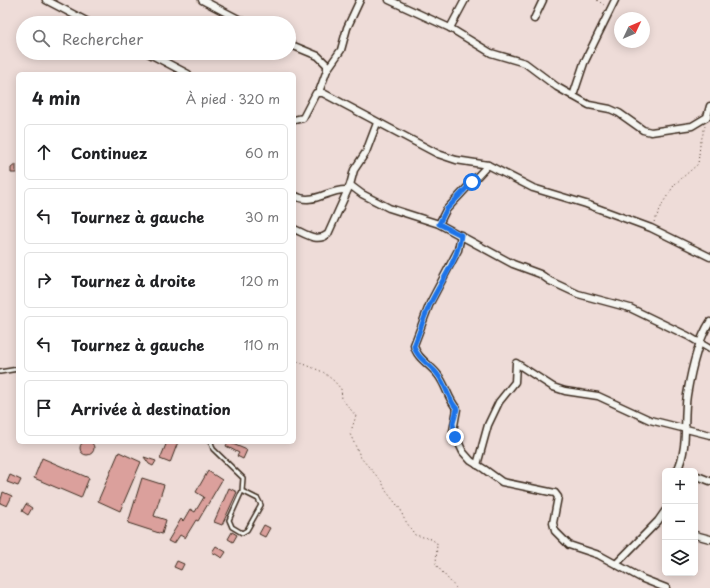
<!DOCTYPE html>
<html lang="fr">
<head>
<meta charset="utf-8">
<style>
  body { margin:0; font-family:"Playpen Sans",sans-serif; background:#f6f6f6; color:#202124 }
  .controls { position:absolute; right:12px; bottom:12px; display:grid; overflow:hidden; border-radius:6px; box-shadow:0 2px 10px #0003 }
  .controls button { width:36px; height:36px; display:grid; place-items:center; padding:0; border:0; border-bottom:1px solid #e0e0e0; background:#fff; color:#202124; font:20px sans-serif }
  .compass { position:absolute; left:614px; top:12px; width:36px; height:36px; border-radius:50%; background:#fff; box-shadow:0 2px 10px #0003; rotate:46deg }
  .stop { position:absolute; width:12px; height:12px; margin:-9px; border:3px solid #1a73e8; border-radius:50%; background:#fff }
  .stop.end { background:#1a73e8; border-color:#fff; box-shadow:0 1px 4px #0008 }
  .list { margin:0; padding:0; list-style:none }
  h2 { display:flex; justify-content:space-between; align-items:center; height:52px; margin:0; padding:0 16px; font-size:17px }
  h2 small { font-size:13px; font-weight:400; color:#757577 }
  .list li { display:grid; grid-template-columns:26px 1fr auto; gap:12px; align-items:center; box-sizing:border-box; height:56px; margin:0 8px 8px; padding:0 8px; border:1px solid #e0e0e0; border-radius:6px }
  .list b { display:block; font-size:15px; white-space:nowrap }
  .list em { font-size:13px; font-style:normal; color:#757577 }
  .icon { flex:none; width:22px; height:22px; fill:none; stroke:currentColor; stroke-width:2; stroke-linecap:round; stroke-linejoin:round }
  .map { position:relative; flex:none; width:710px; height:588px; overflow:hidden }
  .search { position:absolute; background:#fff; box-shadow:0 2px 10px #0003; left:16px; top:16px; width:280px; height:44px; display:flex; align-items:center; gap:10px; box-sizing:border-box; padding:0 14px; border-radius:22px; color:#757577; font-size:15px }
  .panel { position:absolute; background:#fff; box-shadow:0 2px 10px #0003; left:16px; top:72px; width:280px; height:372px; border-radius:6px }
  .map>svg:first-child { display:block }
</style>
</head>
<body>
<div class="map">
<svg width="710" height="588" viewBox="0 0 710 588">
  <rect width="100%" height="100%" fill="#eedcd8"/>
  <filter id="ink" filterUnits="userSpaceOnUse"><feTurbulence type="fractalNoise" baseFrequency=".025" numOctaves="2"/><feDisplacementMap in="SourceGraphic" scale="8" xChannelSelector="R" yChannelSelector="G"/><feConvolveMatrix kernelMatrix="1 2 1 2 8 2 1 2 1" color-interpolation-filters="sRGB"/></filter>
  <g filter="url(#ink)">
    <g fill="#dba09c" stroke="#3b2a1e">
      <path d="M 16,164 L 16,173 L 11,173 L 11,168 Z"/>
      <circle cx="87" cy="448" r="7"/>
      <path d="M 167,442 L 178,442 L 170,463 L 160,459 Z"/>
      <path d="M 228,442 L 247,450 L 243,459 L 237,456 L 239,453 L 226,446 Z"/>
      <path d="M 119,452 L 141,462 L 120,511 L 98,501 Z"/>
      <path d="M 144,457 L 156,461 L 153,466 L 149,464 Z"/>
      <path d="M 42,458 L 89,478 L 81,498 L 34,478 Z"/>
      <path d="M 208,471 L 222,480 L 198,521 L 196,520 L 185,538 L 180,535 L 174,544 L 168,541 L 181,519 L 183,521 L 190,509 L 195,512 L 204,497 L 196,492 Z"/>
      <path d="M 10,475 L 21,480 L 18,486 L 7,482 Z"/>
      <path d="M 142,478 L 164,485 L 154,516 L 166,520 L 162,534 L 128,523 Z"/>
      <path d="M 229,488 L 237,492 L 222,525 L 214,522 Z"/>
      <path d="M 3,492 L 12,496 L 7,506 L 0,503 Z"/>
      <path d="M 26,504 L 32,508 L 28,515 L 22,511 Z"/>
      <path d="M 264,525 L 270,528 L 265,537 L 259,534 Z"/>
      <path d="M 232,532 L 237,535 L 233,542 L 228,539 Z"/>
      <path d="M 216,546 L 226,552 L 222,558 L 212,552 Z"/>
      <path d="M 177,561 L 184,564 L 181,570 L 174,567 Z"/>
    </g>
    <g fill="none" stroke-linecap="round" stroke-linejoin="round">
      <g stroke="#3b2a1e" stroke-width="6">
        <g id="lane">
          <path d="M 0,372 L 18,369"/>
          <path d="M 211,442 L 213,449 L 243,478 L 242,491 L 229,520 L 232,527 L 242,533 L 247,530 L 261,505 L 258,499 L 242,491"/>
        </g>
      </g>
      <g stroke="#3b2a1e" stroke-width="9">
        <g id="street">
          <path d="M 46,0 L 90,23"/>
          <path d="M 202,0 L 246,23"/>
          <path d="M 389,0 L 450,28 L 491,53 L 525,63 L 557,87 L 589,105 L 610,109 L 619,113 L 643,130 L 651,132 L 692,126 L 707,117 L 710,106"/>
          <path d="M 534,19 L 543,0"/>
          <path d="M 450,28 L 465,0"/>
          <path d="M 289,44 L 318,56 L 327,65 L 327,70 L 319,92"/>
          <path d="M 148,53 L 188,74"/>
          <path d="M 327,70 L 341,50 L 347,28 L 360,0"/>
          <path d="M 573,96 L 584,63 L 615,0"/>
          <path d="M 294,120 L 303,118 L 316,93 L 323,93 L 438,154 L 456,160 L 488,165 L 533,188 L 586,204 L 651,228 L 710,257"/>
          <path d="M 350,185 L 362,194 L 389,208 L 439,224 L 513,264 L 540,274 L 550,281 L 578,294 L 630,308 L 688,336 L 710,349"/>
          <path d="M 294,195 C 312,207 329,188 347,190"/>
          <path d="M 439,224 L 446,210 L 488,165"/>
          <path d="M 294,229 C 306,234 317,243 328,234 L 350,185 L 354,170 L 366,152 L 377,123"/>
          <path d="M 461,235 L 458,250 L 430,303 L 414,345 C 416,358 431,365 438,375 C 446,385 448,399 457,409 L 453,431 L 463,452 L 471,461 L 484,469 L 502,482 L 555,493 L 558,497 L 553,523 L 555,531 L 569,545 L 599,555 L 643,579 L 666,588"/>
          <path d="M 477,465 L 488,425 L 499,402 L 515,382 L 516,363 L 553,387 L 565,391 L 598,396 L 650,420 L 710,435"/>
          <path d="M 677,471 C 689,446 683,421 687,395 C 691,371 697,342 710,322"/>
          <path d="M 695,475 L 710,481"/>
          <path d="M 695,535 L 710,539"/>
          <path d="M 617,563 L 658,521 L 665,511"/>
        </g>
      </g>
      <g stroke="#3b2a1e" stroke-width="1" stroke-dasharray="1 3" stroke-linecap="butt">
        <path d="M 597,0 L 604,5"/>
        <path d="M 654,222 L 664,201 L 675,184 L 698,164 L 700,145 L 705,126"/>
        <path d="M 294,360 L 323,372 L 334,381 L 341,389 L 342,399 L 356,416 L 350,434 L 361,458 L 382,482 L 386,491 L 401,510 L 403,517 L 415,535 L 431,539 L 437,543 L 436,565 L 456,588"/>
      </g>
      <use href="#lane" stroke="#f6f6f2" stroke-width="3"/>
      <use href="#street" stroke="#f6f6f2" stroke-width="6"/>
    </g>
  </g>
  <g fill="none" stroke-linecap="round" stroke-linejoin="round" filter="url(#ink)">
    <path stroke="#1a73e8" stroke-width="5" d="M 455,437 L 453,423 L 457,409 C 448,399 446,385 438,375 C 431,365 416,358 414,346 C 420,331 424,316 431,302 C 442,280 458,259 461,235 L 439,224 L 446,210 L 472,182"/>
  </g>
</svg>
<div class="controls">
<button>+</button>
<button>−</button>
<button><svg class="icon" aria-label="layers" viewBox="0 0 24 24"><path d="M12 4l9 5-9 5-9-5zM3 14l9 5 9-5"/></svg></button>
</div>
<svg class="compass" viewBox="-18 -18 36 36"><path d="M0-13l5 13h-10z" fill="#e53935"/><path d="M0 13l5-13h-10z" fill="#757577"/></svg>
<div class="stop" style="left:472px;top:182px"></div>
<div class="stop end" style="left:455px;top:437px"></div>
<div class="search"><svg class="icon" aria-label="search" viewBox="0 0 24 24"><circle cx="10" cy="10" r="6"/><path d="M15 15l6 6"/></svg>Rechercher</div>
<section class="panel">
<h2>4 min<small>À pied · 320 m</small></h2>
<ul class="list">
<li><svg class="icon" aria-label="ahead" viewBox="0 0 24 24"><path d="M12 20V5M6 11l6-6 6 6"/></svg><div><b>Continuez</b></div><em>60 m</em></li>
<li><svg class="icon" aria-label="left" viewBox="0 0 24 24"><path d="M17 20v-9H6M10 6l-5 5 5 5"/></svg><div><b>Tournez à gauche</b></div><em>30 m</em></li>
<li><svg class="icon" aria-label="right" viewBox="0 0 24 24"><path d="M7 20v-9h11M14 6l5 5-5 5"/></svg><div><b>Tournez à droite</b></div><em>120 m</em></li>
<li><svg class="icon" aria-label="left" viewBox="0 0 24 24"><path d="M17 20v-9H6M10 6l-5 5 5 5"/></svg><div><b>Tournez à gauche</b></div><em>110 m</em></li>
<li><svg class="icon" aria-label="arrive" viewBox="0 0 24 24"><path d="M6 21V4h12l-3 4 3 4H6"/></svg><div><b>Arrivée à destination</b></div></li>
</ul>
</section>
</div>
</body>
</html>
